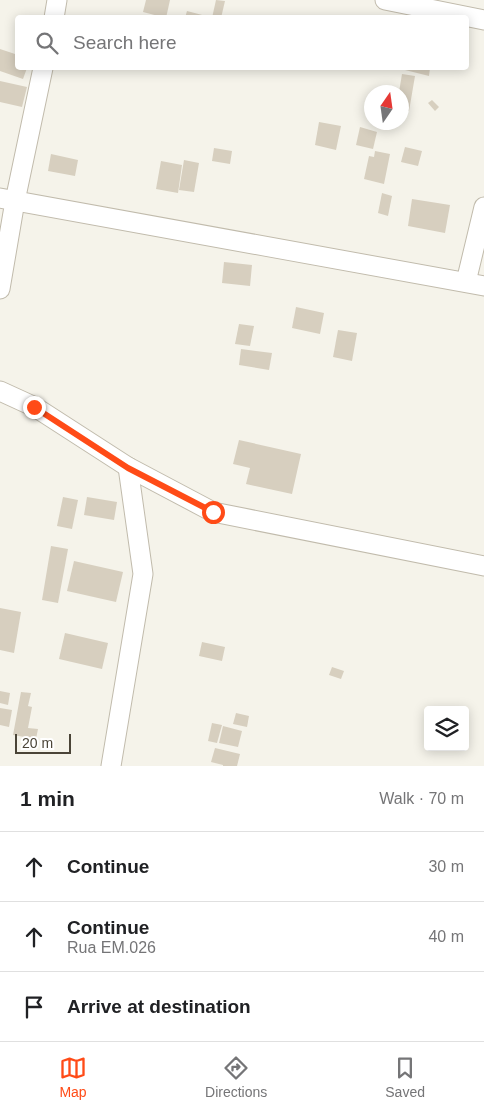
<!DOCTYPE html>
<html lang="en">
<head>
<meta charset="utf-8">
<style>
  body { margin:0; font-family:Arial,sans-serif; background:#f2f2f2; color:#202124 }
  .controls { position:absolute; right:15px; bottom:15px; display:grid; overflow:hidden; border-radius:5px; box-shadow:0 2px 12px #0003 }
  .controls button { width:45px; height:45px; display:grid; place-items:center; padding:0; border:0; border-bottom:1px solid #e0e0e0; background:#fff; color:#202124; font:25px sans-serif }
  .compass { position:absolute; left:364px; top:85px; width:45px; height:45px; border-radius:50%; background:#fff; box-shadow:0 2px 12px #0003; rotate:13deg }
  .scale { position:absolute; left:15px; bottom:12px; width:56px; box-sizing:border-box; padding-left:5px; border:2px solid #4a4437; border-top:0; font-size:14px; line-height:18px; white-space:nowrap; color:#4a4437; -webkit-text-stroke:4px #fff; paint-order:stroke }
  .stop { position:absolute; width:15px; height:15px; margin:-11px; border:4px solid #ff4b17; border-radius:50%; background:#fff }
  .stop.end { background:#ff4b17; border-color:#fff; box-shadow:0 1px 5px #0008 }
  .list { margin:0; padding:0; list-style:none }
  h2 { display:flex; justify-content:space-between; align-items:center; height:65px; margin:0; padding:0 20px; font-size:21px }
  h2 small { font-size:16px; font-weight:400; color:#757577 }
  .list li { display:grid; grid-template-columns:32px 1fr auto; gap:15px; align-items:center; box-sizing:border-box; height:70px; padding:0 20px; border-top:1px solid #e0e0e0 }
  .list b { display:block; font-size:19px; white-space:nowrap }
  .list p { margin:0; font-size:16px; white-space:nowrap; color:#757577 }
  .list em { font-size:16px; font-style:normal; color:#757577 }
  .icon { flex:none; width:28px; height:28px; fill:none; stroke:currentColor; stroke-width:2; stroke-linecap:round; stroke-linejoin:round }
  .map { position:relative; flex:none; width:484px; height:766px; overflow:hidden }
  .search { position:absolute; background:#fff; box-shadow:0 2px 12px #0003; left:15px; right:15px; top:15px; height:55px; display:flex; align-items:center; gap:12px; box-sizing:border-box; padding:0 18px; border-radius:5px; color:#757577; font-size:19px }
  .sheet { height:275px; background:#fff }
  nav { display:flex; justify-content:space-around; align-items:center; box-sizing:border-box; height:70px; border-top:1px solid #e0e0e0; background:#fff; font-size:14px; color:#757577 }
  nav a { display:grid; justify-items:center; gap:2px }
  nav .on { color:#ff4b17 }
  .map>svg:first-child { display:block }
</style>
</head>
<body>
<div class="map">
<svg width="484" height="766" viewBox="0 0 484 766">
  <rect width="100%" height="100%" fill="#f5f3ea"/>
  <g fill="#d7cfbf">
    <path d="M 146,0 L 170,0 L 166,18 L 143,12 Z"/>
    <path d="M 216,0 L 225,1 L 221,18 L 212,18 Z"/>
    <path d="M 187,11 L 206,16 L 206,18 L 185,18 Z"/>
    <path d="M 0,49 L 18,55 L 18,68 L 27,68 L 23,79 L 0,71 Z"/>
    <path d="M 406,68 L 430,68 L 429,76 L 405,70 Z"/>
    <path d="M 402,74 L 415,76 L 409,111 L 402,110 L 402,92 L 399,92 Z"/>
    <path d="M 0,81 L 27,87 L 22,107 L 0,102 Z"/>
    <path d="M 432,100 L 439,107 L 435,111 L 428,103 Z"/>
    <path d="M 319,122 L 341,126 L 336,150 L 315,145 Z"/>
    <path d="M 360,127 L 377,132 L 373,149 L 356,145 Z"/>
    <path d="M 405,147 L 422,151 L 418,166 L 401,162 Z"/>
    <path d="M 214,148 L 232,151 L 230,164 L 212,161 Z"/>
    <path d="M 375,151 L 390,154 L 384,184 L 364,179 L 369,156 L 374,157 Z"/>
    <path d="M 51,154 L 78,160 L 75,176 L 48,171 Z"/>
    <path d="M 184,160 L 199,163 L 194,192 L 179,190 Z"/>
    <path d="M 161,161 L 182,165 L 178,193 L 156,189 Z"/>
    <path d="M 382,193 L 392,196 L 388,216 L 378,213 Z"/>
    <path d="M 412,199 L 450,205 L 445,233 L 408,226 Z"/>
    <path d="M 224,262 L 252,265 L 250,286 L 222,283 Z"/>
    <path d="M 296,307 L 324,313 L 320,334 L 292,328 Z"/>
    <path d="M 239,324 L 254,326 L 250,346 L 235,344 Z"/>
    <path d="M 338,330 L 357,333 L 352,361 L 333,357 Z"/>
    <path d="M 241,349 L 272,353 L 269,370 L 239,365 Z"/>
    <path d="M 239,440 L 301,454 L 292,494 L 246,484 L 250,468 L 233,464 Z"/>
    <path d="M 63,497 L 78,500 L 72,529 L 57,526 Z"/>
    <path d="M 87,497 L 117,502 L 114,520 L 84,515 Z"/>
    <path d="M 51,546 L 68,549 L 58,603 L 42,600 Z"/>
    <path d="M 74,561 L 123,572 L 116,602 L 67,591 Z"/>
    <path d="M 0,608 L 21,612 L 14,653 L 0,650 Z"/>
    <path d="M 65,633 L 108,643 L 102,669 L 59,659 Z"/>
    <path d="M 202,642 L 225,647 L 222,661 L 199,656 Z"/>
    <path d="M 332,667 L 344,671 L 341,679 L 329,675 Z"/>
    <path d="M 0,691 L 10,693 L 8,705 L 0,703 Z"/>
    <path d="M 21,692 L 31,693 L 28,706 L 32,707 L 28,728 L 38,729 L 36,739 L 13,735 Z"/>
    <path d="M 0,708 L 12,710 L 9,727 L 0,725 Z"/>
    <path d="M 236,713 L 249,716 L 247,727 L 233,724 Z"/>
    <path d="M 212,723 L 222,725 L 217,743 L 208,741 Z"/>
    <path d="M 223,726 L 242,731 L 238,747 L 219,743 Z"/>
    <path d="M 215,748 L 240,754 L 237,766 L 223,766 L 223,765 L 211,762 Z"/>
  </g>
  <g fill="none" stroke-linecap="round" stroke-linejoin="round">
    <g stroke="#c1bbac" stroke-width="21">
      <g id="street">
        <path d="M 385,0 L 484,20"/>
        <path d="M 54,18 L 57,0"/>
        <path d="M 0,198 L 484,286"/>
        <path d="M 466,282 L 484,207"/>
        <path d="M 0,289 L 15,201 L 43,68"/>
        <path d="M 0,391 L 35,407 L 128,467 L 213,512 L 484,566"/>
        <path d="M 111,766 L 143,574 L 128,467"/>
      </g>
    </g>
    <use href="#street" stroke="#fff" stroke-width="19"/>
  </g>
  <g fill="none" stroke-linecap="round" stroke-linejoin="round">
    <path stroke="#ff4b17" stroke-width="6" d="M 34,407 L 128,468 L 213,512"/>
  </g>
</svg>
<div class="controls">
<button><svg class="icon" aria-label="layers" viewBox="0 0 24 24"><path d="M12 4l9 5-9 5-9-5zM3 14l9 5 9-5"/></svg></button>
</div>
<svg class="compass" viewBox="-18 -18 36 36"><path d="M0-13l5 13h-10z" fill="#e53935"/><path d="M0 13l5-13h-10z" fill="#757577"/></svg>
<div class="scale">20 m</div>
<div class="stop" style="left:213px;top:512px"></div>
<div class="stop end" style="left:34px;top:407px"></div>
<div class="search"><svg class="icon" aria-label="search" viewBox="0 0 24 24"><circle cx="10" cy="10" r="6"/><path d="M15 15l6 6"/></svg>Search here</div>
</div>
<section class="sheet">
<h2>1 min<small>Walk · 70 m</small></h2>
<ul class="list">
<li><svg class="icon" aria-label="ahead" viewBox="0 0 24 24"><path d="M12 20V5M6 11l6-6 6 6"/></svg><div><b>Continue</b></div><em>30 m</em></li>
<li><svg class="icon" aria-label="ahead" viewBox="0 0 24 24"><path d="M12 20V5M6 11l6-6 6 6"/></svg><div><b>Continue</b><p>Rua EM.026</p></div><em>40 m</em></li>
<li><svg class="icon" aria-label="arrive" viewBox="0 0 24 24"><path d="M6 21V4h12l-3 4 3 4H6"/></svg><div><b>Arrive at destination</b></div></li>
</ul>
</section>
<nav>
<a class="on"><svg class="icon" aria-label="map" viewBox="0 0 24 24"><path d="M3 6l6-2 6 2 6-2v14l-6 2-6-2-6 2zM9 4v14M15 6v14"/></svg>Map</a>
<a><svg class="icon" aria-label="directions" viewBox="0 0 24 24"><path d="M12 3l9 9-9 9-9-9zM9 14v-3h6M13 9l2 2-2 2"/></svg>Directions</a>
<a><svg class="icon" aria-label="saved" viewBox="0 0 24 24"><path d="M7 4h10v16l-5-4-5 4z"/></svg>Saved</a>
</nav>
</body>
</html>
